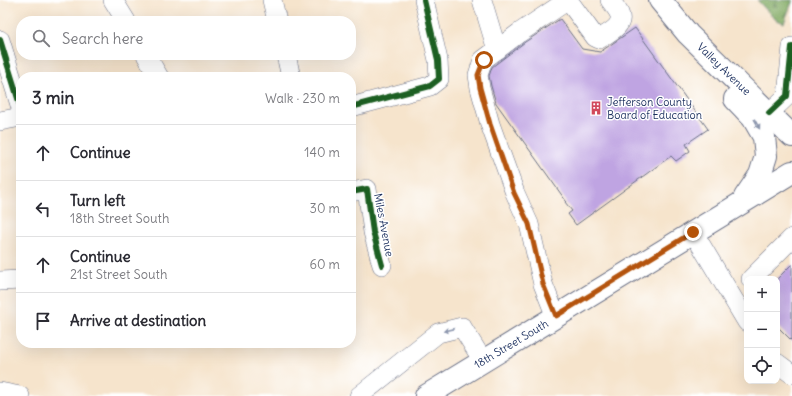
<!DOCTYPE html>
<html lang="en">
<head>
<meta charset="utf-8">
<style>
  body { margin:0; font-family:Delius,sans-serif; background:#f7f7f7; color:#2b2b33 }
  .controls { position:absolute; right:12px; bottom:12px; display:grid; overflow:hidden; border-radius:8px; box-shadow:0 4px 16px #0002 }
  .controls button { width:36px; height:36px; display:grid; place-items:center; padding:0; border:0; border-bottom:1px solid #e1e1e2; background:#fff; color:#2b2b33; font:20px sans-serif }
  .stop { position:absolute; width:12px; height:12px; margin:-9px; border:3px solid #b45309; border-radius:50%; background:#fff }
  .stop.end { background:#b45309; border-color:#fff; box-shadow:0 1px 4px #0008 }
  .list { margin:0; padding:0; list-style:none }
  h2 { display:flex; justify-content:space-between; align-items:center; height:52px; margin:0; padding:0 16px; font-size:17px }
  h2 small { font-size:13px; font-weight:400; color:#7c7c81 }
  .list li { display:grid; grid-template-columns:26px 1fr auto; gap:12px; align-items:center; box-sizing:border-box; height:56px; padding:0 16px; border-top:1px solid #e1e1e2 }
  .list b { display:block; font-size:15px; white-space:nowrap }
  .list p { margin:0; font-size:13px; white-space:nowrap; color:#7c7c81 }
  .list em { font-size:13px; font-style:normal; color:#7c7c81 }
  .icon { flex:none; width:22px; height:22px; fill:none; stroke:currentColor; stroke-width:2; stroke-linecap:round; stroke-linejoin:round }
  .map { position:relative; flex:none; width:792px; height:396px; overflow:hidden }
  .search { position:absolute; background:#fff; box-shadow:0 4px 16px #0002; left:16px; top:16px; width:340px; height:44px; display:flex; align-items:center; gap:10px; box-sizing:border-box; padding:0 14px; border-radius:16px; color:#7c7c81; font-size:15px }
  .panel { position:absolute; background:#fff; box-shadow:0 4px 16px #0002; left:16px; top:72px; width:340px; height:276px; border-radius:16px }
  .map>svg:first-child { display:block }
</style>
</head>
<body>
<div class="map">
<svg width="792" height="396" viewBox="0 0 792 396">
  <defs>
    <pattern id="forest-firs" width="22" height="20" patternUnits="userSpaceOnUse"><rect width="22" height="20" fill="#80a960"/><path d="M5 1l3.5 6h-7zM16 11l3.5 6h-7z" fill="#688a52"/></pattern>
  </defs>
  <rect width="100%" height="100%" fill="#fff"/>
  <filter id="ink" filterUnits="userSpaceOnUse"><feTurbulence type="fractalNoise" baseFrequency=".025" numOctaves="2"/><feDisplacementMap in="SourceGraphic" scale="8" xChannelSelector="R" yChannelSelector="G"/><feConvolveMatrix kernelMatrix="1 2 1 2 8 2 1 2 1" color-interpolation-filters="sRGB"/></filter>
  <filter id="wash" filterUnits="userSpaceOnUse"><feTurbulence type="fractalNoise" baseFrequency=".012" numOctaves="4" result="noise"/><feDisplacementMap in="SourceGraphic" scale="16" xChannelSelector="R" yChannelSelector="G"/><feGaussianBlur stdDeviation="0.9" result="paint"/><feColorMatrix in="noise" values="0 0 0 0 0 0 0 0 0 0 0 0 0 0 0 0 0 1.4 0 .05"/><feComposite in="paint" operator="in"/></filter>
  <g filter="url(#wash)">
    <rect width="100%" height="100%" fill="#f6e4cc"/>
    <path fill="url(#forest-firs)" stroke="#4e6c5f" d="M 757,0 L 792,0 L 792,2 L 784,23 L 775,19 Z"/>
    <g id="blocks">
      <g fill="#bfa4e2">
        <path d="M 560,19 L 582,49 L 600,52 L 635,28 L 708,129 L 686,144 L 690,151 L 676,161 L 671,156 L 576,225 L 568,214 L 572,211 L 565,202 L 566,201 L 496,103 L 491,86 L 489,76 L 492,67 L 525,42 Z"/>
        <path d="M 792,264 L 792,341 L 777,326 L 777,279 Z"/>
      </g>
    </g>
  </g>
  <g filter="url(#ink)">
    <use href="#blocks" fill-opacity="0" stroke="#686e84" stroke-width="1"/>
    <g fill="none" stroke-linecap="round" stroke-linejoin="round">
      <g stroke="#686e84" stroke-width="20">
        <g id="minor">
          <path d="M 113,0 L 126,21"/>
          <path d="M 272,0 L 277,21"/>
          <path d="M 482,0 L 497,50"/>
          <path d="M 0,40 L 21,108"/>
          <path d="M 146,55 L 159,77"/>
          <path d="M 286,55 L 291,77"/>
          <path d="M 351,107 L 430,86 L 439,79 L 438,60 L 424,0"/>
          <path d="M 769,113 L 787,96 L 792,47"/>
          <path d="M 0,121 L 21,117"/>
          <path d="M 351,192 L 367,189 L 373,232 L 382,265"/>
          <path d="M 693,232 L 747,322"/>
          <path d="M 751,279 L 792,238"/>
          <path d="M 0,281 L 21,280"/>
          <path d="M 556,317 L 543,284 L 529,224 L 515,193 L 490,124 L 480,88 L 478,75 L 483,60 L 519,33 L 568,0 L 595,37 L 599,39 C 608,33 625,26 619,13 C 617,9 613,4 610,0"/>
          <path d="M 777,363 L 792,374"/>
          <path d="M 0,392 L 20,396"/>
          <path d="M 359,396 L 438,333 L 462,327 L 483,361"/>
        </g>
      </g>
      <g stroke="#686e84" stroke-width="24">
        <g id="major">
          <path d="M 660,0 L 688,34 L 792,136"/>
          <path d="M 735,99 L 753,118 L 764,137 L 766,156 L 760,175 L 745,197"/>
          <path d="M 426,396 L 792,172"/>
        </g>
      </g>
      <use href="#minor" stroke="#fff" stroke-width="19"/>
      <use href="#major" stroke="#fff" stroke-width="22"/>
      <g stroke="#fff" stroke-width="8">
        <g id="cycleway">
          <path d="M 0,40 L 21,108"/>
          <path d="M 351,107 L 430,86 L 439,79 L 438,60 L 424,0"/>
          <path d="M 769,113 L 787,96 L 792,47"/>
          <path d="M 351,192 L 367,189 L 373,232 L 382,265"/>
        </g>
      </g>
      <use href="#cycleway" stroke="#1b5e20" stroke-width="6"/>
    </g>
    <defs><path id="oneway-solid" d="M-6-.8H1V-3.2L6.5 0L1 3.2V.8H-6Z"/></defs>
    <g fill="#8d97ae">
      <use href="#oneway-solid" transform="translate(757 124) rotate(61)"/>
      <use href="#oneway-solid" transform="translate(449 330) rotate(167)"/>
    </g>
  </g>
  <g fill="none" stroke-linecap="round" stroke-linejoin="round" filter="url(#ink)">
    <path stroke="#b45309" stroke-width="5" d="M 484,60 L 478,75 L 480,88 L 490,124 L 514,193 L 529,224 L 543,284 L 556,316 L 693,232"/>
  </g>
  <defs>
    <g id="building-bare" transform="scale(1.08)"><path d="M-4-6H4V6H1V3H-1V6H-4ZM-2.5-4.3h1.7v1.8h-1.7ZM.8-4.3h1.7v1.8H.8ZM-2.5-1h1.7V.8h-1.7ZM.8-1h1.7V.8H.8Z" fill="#d1495b" stroke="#fff" stroke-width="2.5" paint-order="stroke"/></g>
  </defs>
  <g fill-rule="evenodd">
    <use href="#building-bare" x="596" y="108"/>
  </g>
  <g text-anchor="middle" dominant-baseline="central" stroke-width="3" stroke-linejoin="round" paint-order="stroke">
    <g font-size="11" fill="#1b2f5e" stroke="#fff">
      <text transform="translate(724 69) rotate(44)">Valley Avenue</text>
      <text transform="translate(384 225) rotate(79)">Miles Avenue</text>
      <text transform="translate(511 344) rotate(-31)">18th Street South</text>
    </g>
    <g font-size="11" fill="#1b2f5e" stroke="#fff" text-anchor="start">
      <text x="607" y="102">Jefferson County<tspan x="607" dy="13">Board of Education</tspan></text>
    </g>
  </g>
</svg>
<div class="controls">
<button>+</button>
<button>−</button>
<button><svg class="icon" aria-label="locate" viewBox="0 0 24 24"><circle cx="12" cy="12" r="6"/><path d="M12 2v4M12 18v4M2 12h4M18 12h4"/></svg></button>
</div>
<div class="stop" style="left:484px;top:60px"></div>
<div class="stop end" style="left:693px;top:232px"></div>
<div class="search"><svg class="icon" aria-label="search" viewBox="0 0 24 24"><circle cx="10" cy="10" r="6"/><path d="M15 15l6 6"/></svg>Search here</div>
<section class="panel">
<h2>3 min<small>Walk · 230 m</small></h2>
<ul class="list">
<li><svg class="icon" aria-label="ahead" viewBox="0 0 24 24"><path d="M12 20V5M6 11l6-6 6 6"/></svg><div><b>Continue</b></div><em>140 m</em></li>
<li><svg class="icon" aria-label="left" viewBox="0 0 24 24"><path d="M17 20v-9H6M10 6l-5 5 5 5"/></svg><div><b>Turn left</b><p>18th Street South</p></div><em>30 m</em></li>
<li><svg class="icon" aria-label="ahead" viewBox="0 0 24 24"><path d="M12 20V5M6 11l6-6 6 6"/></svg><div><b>Continue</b><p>21st Street South</p></div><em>60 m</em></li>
<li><svg class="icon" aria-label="arrive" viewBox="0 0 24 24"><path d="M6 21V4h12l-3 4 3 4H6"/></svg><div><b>Arrive at destination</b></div></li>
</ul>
</section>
</div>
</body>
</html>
